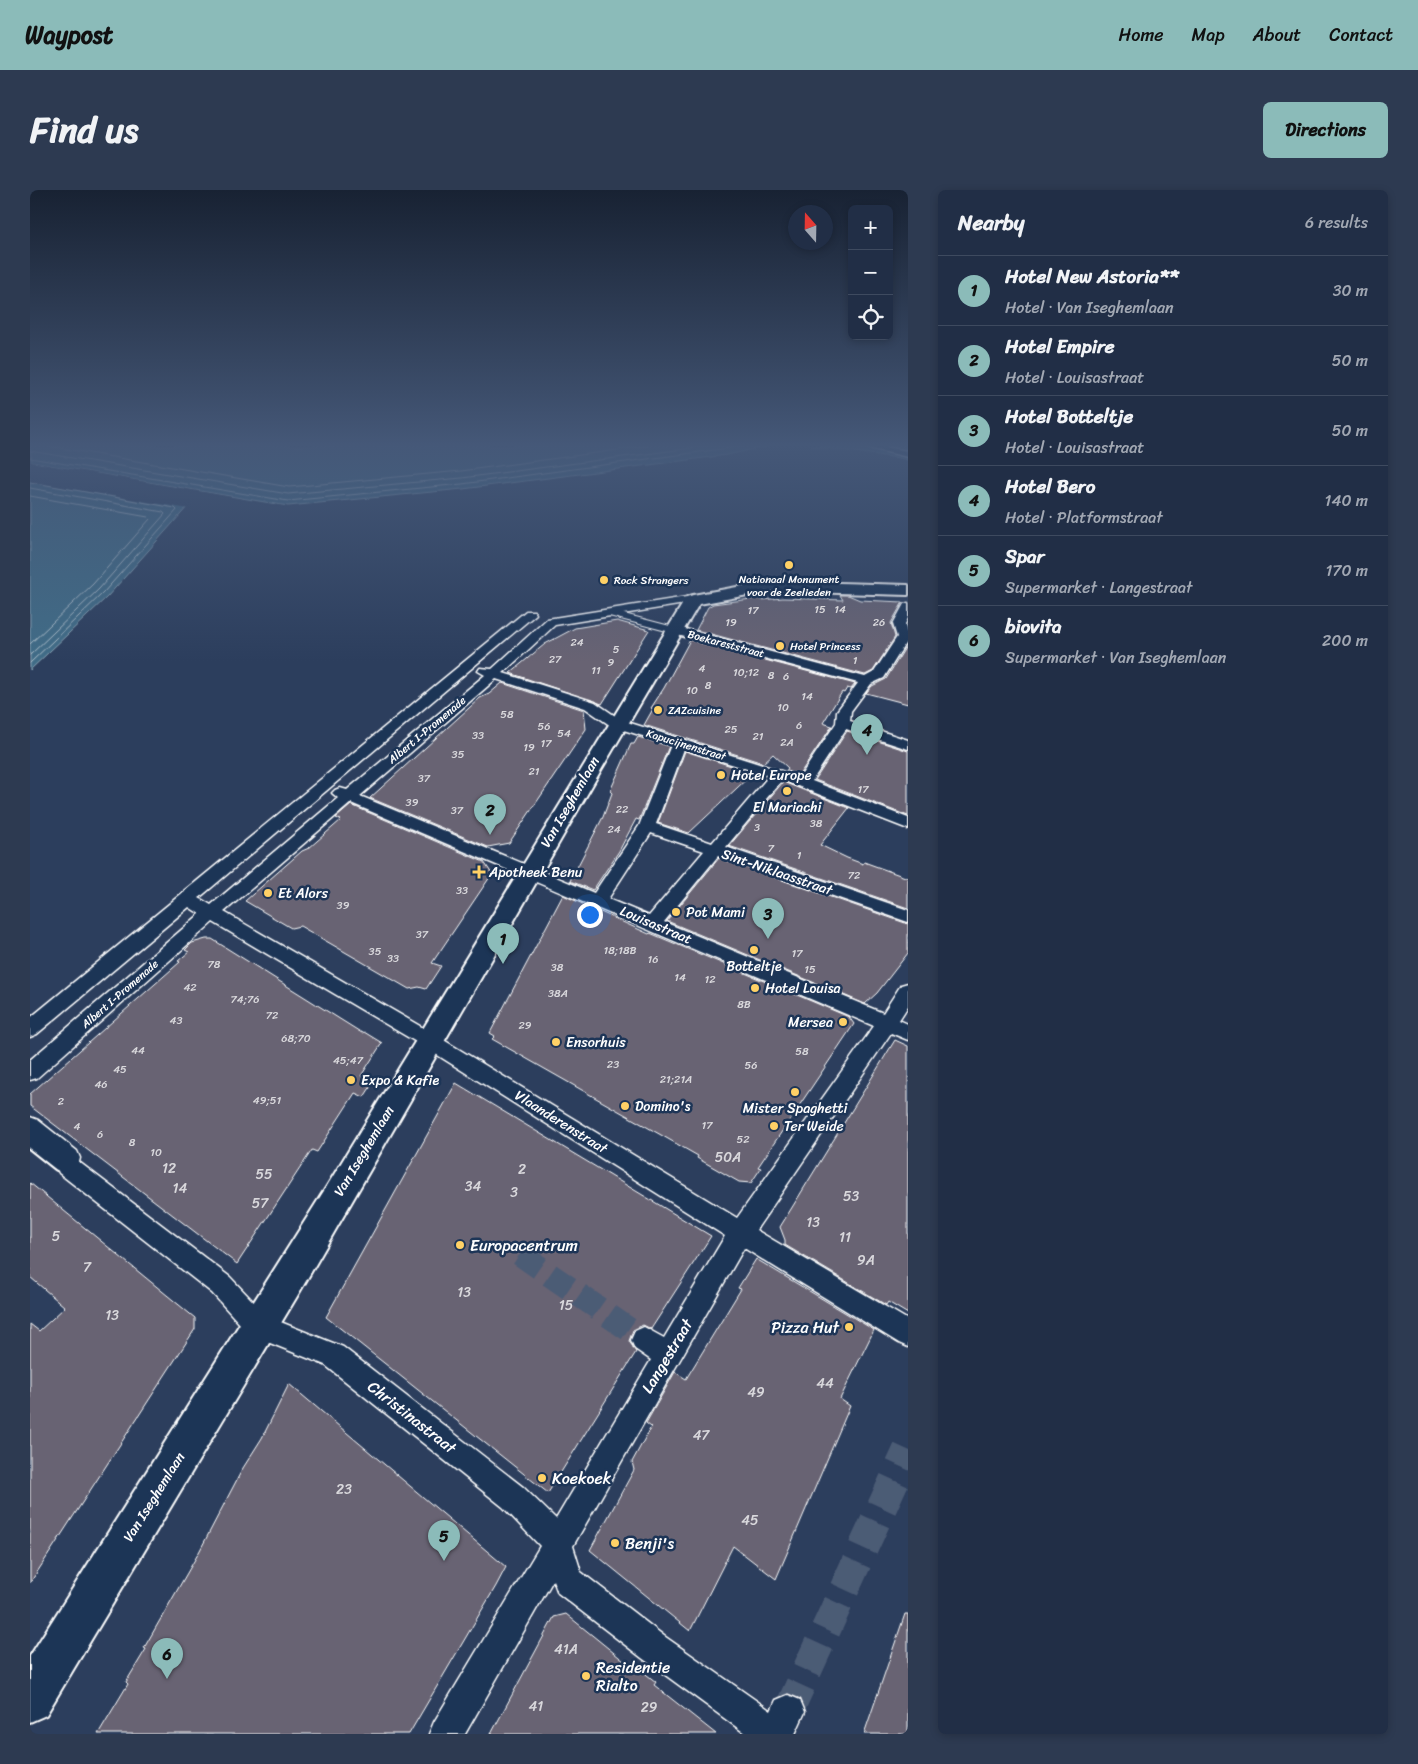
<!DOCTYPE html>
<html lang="en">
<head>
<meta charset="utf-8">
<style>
  body { margin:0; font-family:Sriracha,sans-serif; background:#2d3a51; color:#f1f3f6 }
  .controls { position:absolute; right:15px; top:15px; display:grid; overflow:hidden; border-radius:8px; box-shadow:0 2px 8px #0003 }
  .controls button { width:45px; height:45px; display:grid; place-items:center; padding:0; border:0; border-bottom:1px solid #3e4a5f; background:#212e46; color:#f1f3f6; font:25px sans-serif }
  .compass { position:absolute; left:758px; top:15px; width:45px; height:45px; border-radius:50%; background:#212e46; box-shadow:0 2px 8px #0003; rotate:340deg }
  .you { position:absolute; left:559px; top:724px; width:18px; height:18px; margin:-12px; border:4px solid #fff; border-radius:50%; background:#1a73e8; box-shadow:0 0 0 8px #1a73e833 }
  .badge { display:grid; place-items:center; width:32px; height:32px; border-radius:50%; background:#8bbbb9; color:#111; font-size:16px; font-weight:700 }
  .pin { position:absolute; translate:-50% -41px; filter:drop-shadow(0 1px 2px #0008) }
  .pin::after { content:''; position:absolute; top:26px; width:18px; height:15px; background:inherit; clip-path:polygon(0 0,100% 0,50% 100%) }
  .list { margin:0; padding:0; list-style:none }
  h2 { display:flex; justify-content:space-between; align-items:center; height:65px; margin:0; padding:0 20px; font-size:21px }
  h2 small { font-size:16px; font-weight:400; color:#a2a8b3 }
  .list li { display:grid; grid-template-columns:32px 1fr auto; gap:15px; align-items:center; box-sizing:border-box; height:70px; padding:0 20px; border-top:1px solid #3e4a5f }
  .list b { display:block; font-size:19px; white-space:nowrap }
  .list p { margin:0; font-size:16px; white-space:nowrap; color:#a2a8b3 }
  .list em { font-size:16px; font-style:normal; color:#a2a8b3 }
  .icon { flex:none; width:28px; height:28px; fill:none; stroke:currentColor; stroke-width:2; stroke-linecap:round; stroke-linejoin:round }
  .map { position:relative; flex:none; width:878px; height:1544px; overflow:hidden; border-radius:8px }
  header { display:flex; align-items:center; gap:30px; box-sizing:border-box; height:70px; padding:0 25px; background:#8bbbb9; color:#111 }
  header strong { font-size:24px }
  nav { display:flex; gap:28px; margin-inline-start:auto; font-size:18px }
  .intro { display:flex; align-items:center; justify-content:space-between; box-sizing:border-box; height:120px; padding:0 30px }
  h1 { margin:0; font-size:35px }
  .button { padding:12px 22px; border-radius:8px; background:#8bbbb9; color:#111; font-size:18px; font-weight:700 }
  main { display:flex; gap:30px; padding:0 30px }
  aside { flex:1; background:#212e46; border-radius:8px; box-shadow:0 2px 8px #0003 }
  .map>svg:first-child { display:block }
</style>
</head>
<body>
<header>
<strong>Waypost</strong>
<nav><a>Home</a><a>Map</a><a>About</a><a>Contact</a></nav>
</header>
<div class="intro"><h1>Find us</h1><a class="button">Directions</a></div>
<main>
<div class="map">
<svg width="878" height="1544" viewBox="0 0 878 1544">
  <rect width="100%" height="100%" fill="#2c3e5d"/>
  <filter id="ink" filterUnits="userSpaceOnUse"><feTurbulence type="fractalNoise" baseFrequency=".02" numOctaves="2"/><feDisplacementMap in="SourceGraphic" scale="10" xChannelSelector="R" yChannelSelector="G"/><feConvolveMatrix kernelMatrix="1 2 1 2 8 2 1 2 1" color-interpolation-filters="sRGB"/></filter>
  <g filter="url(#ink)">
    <g fill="#416c87" stroke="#8da7b7">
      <path d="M 0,256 L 738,256 L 697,265 L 433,299 L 258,316 L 2,272 Z"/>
      <path d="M 781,256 L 878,256 L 878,270 L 869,268 Z"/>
      <path d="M 0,287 L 159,315 L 77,407 L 0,480 Z"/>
    </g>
    <g fill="#2c3e5d">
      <path d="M 0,272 L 184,304 L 258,318 L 1,275 Z"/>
      <path d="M 0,284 L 160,313 L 162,316 L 159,319 L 0,292 Z"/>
    </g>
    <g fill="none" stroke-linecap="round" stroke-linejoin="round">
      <g stroke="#b3c4cf" stroke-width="1">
        <path d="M 18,256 L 259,297 L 431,281 L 618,256"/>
        <path d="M 0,261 L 258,304 L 432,288 L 677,256"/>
        <path d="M 0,268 L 258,311 L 432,294 L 714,256"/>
        <path d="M 0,292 L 145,318 L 147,320 L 73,403 L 0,473"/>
        <path d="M 0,298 L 133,322 L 135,324 L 69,399 L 0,465"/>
        <path d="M 0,306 L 118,327 L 120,329 L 63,394 L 0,454"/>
      </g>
    </g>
    <g fill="#676373" stroke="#fff">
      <path d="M 810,405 L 818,405 L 830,410 L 873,412 L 861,433 L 865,447 L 843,481 L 835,485 L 666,440 L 678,417 L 683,414 L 729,408 L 731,410 L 753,408 L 813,410 Z"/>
      <path d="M 587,431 L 619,440 L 572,514 L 480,483 L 515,454 L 545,438 Z"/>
      <path d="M 660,450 L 825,494 L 821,499 L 817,498 L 814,503 L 812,502 L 793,533 L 802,536 L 769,585 L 756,581 L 758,578 L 743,564 L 733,573 L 614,535 L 623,519 L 621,518 L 634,498 Z"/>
      <path d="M 878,453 L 878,514 L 836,503 L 842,496 L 856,489 Z"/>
      <path d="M 472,493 L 554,520 L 556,539 L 479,653 L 458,657 L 340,608 L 450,508 L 459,504 Z"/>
      <path d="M 817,541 L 878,561 L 878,626 L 785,590 Z"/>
      <path d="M 608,547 L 639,556 L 609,630 L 606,629 L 589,661 L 563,700 L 540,691 L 573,627 L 582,603 L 580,601 L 601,554 L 604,554 Z"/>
      <path d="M 655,561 L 723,583 L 659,643 L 628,633 Z"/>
      <path d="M 753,592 L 819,618 L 790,655 L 817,668 L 833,674 L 834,672 L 878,688 L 878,718 L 699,656 Z"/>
      <path d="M 321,615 L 454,672 L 462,684 L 402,773 L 411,776 L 396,799 L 389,797 L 379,799 L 270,736 L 261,738 L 215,711 L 272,661 L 279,658 L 311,630 L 306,628 Z"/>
      <path d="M 689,668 L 878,734 L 878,763 L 847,803 L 835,814 L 637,731 Z"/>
      <path d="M 533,705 L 619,744 L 620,743 L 819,827 L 824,834 L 728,977 L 731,978 L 721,993 L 709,992 L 667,968 L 668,966 L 462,849 L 465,846 L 460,843 Z"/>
      <path d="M 176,749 L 182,749 L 332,843 L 334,842 L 352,853 L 331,886 L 345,890 L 334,907 L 325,903 L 287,962 L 282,960 L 207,1074 L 0,916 L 0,904 L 150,772 L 148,771 L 159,762 L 155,760 L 162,753 Z"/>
      <path d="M 865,850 L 878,856 L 878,1124 L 858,1112 L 856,1115 L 755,1055 L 755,1050 L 750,1037 Z"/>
      <path d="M 426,893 L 681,1046 L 621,1139 L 613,1135 L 603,1140 L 599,1151 L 606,1162 L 518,1303 L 296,1127 Z"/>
      <path d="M 0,993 L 165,1128 L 165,1139 L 0,1393 L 0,1134 L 9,1141 L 35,1117 L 0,1087 Z"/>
      <path d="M 726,1069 L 844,1140 L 810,1209 L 820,1216 L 746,1389 L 703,1356 L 660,1441 L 560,1360 L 604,1280 L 602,1272 L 621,1237 L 616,1233 L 645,1182 L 656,1189 L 711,1099 L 708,1098 Z"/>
      <path d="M 259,1194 L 476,1377 L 466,1396 L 379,1544 L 68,1544 L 98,1494 L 96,1492 L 116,1459 L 114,1458 L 168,1364 L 213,1278 L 232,1248 Z"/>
      <path d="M 536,1424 L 605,1480 L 607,1477 L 626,1492 L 624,1495 L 686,1544 L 461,1544 L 524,1427 Z"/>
      <path d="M 875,1424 L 878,1424 L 878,1544 L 834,1544 Z"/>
    </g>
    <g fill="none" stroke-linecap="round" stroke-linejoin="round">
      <path stroke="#4c5b75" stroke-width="24" stroke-dasharray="24 12" stroke-linecap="butt" d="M 490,1064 L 614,1150"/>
      <path stroke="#4c5b75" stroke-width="30" stroke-dasharray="30 15" stroke-linecap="butt" d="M 758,1522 L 878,1260"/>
      <g stroke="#fff" stroke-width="8">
        <path id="lane-far1" d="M 579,423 L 644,440"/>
      </g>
      <g stroke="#fff" stroke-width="15">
        <path id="lane" d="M 0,952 L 29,975 L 37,976"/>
      </g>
      <g stroke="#fff" stroke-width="3">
        <g id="street">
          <path d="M 830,256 L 850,256 L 878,261 L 878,267 Z"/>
          <path d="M 663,406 L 667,408 L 669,410 L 667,412 L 525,435 L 473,483 L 565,512 L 591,530 L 770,587 L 806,533 L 807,521 L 828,493 L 640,443 L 638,440 L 644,436 L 835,487 L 844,482 L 867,447 L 863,434 L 874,414 L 878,413 L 878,428 L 875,434 L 878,449 L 854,488 L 841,494 L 821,521 L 820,531 L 878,550 L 878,559 L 816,539 L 782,591 L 878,628 L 878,639 L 752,590 L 696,657 L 878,720 L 878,732 L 688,666 L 634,732 L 853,823 L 871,795 L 878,793 L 878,816 L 869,830 L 878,834 L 878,850 L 861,843 L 726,1040 L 878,1130 L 878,1157 L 869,1153 L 714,1058 L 543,1356 L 551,1382 L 634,1446 L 741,1521 L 746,1510 L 758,1505 L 770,1510 L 775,1522 L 765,1544 L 716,1544 L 612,1468 L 528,1403 L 523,1390 L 435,1544 L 399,1544 L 404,1532 L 510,1356 L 473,1317 L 295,1175 L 220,1145 L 182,1103 L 29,983 L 26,976 L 27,971 L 0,949 L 0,927 L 8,930 L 47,961 L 50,968 L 49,972 L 200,1087 L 238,1127 L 313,1157 L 493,1297 L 526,1329 L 621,1170 L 605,1159 L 601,1150 L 605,1141 L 614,1137 L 634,1148 L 695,1046 L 393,856 L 183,732 L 7,888 L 0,890 L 0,870 L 170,724 L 159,717 L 7,844 L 0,847 L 0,828 L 496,421 L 504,421 L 506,424 L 169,708 L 181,715 L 308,608 L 302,603 L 305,600 L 310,598 L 317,600 L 455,485 L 448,481 L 450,478 L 462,479 L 517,429 ZM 466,489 L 555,518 L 581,536 L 641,555 L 609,636 L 564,703 L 330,606 ZM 654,559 L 739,586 L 682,653 L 626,634 ZM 321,613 L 844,836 L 707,1028 L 407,846 L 194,722 ZM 621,643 L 674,661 L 619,726 L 578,709 Z"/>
        </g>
      </g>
      <g stroke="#fff" stroke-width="4">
        <path id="secondary" d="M 740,391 L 878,395 L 878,405 L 740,401 L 669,414 L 571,580 L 269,1103 L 16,1525 L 0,1532 L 0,1466 L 297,996 L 655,410 L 657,407 L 663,405 Z"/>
      </g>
      <use href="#lane-far1" stroke="#1d3557" stroke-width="5.5"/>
      <use href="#lane" stroke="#1d3557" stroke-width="11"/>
      <use href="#street" fill="#1d3557" fill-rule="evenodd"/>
      <use href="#secondary" fill="#1d3557" fill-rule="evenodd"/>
    </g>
  </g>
  <linearGradient id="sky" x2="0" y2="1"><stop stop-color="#182233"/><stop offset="0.54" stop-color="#455878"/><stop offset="1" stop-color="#455878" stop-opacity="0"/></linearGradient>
  <rect width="878" height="472" fill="url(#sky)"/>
  <g fill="#ffd166" stroke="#1d3557" stroke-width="2">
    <circle cx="759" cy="375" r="5"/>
    <circle cx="574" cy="390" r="5"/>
    <circle cx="750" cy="456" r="5"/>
    <circle cx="628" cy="520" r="5"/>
    <circle cx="691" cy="585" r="5"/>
    <circle cx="757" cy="601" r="5"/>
    <path d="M446.5 674.5h5v5h5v5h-5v5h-5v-5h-5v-5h5z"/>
    <circle cx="238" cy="703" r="5"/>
    <circle cx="646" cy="722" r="5"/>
    <circle cx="724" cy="760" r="5"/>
    <circle cx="725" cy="798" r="5"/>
    <circle cx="813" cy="832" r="5"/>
    <circle cx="526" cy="852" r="5"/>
    <circle cx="321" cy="890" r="5"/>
    <circle cx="765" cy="902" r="5"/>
    <circle cx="595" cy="916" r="5"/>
    <circle cx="744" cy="936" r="5"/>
    <circle cx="430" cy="1055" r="5"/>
    <circle cx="819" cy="1137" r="5"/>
    <circle cx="512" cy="1288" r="5"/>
    <circle cx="585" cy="1353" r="5"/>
    <circle cx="556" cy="1486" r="5"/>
  </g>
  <g text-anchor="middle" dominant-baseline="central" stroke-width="5" stroke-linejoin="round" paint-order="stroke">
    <g font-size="11" fill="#fff" stroke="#1d3557" text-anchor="start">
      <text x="759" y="389" text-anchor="middle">Nationaal Monument<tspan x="759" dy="13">voor de Zeelieden</tspan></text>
      <text x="584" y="390">Rock Strangers</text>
      <text x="760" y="456">Hotel Princess</text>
      <text x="638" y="520">ZAZcuisine</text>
    </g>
    <g font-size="11" fill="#d9d8dc">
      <text x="790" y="419">15</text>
      <text x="810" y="419">14</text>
      <text x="723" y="420">17</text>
      <text x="701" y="432">19</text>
      <text x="849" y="432">26</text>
      <text x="547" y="452">24</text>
      <text x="586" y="459">5</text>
      <text x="525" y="469">27</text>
      <text x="825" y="470">1</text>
      <text x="581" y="472">9</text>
      <text x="672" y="478">4</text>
      <text x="566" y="480">11</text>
      <text x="716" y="482">10;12</text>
      <text x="741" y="485">8</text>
      <text x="756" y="486">6</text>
      <text x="678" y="495">8</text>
      <text x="662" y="500">10</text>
      <text x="777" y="506">14</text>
      <text x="753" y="517">10</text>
      <text x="477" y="524">58</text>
      <text x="769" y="535">6</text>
      <text x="514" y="536">56</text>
      <text x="701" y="539">25</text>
      <text x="534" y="543">54</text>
      <text x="448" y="545">33</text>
      <text x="728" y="546">21</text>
      <text x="757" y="552">2A</text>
      <text x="516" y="553">17</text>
      <text x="499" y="557">19</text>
      <text x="428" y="564">35</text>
      <text x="504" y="581">21</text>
      <text x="394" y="588">37</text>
      <text x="833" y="599">17</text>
      <text x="382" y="612">39</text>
      <text x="592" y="619">22</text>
      <text x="427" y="620">37</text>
      <text x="786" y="633">38</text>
      <text x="727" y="637">3</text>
      <text x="584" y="639">24</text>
      <text x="741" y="658">7</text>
      <text x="769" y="665">1</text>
      <text x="824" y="685">72</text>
      <text x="432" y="700">33</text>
      <text x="313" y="715">39</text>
      <text x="392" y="744">37</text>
      <text x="590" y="760">18;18B</text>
      <text x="345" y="761">35</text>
      <text x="767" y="763">17</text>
      <text x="363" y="768">33</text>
      <text x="623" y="769">16</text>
      <text x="184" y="774">78</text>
      <text x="527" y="777">38</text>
      <text x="780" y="779">15</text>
      <text x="650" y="787">14</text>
      <text x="680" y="789">12</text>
      <text x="160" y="797">42</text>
      <text x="528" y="803">38A</text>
      <text x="215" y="809">74;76</text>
      <text x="714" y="814">8B</text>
      <text x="242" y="825">72</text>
      <text x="146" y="830">43</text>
      <text x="495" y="835">29</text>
      <text x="266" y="848">68;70</text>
      <text x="108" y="860">44</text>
      <text x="772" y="861">58</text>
      <text x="318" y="870">45;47</text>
      <text x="583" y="874">23</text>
      <text x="721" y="875">56</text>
      <text x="90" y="879">45</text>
      <text x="646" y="889">21;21A</text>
      <text x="71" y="894">46</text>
      <text x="237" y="910">49;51</text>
      <text x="31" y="911">2</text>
      <text x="677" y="935">17</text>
      <text x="47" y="936">4</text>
      <text x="70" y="944">6</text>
      <text x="713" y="949">52</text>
      <text x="102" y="952">8</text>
      <text x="126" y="962">10</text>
    </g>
    <g font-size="11" fill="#fff" stroke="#1d3557">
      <text transform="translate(696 454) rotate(15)">Boekareststraat</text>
      <text transform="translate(397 540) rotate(-40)">Albert I-Promenade</text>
      <text transform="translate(656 555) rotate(17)">Kapucijnenstraat</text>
      <text transform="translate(90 804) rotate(-41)">Albert I-Promenade</text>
    </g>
    <g font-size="14" fill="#fff" stroke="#1d3557" text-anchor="start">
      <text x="701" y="585">Hotel Europe</text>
      <text x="757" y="617" text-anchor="middle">El Mariachi</text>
      <text x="459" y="682">Apotheek Benu</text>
      <text x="248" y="703">Et Alors</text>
      <text x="656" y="722">Pot Mami</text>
      <text x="724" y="776" text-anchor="middle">Botteltje</text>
      <text x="735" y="798">Hotel Louisa</text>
      <text x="803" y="832" text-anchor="end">Mersea</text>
      <text x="536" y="852">Ensorhuis</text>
      <text x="331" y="890">Expo &amp; Kafie</text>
      <text x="605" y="916">Domino's</text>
      <text x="765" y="918" text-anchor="middle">Mister Spaghetti</text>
      <text x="754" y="936">Ter Weide</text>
    </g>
    <g font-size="14" fill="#fff" stroke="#1d3557">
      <text transform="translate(540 612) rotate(-60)">Van Iseghemlaan</text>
      <text transform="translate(747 682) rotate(19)">Sint-Niklaasstraat</text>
      <text transform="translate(626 735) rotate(23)">Louisastraat</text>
      <text transform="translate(531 932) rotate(32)">Vlaanderenstraat</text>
      <text transform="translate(334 961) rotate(-59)">Van Iseghemlaan</text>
      <text transform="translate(124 1307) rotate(-58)">Van Iseghemlaan</text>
    </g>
    <g font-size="14" fill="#d9d8dc">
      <text x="698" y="967">50A</text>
      <text x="139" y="978">12</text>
      <text x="492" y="979">2</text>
      <text x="234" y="984">55</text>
      <text x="443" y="996">34</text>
      <text x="150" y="998">14</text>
      <text x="484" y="1002">3</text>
      <text x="821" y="1006">53</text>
      <text x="230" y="1013">57</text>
      <text x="783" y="1032">13</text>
      <text x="26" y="1046">5</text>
      <text x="815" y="1047">11</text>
      <text x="836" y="1070">9A</text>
      <text x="57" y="1077">7</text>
      <text x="434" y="1102">13</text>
      <text x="536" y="1115">15</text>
      <text x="82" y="1125">13</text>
      <text x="795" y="1193">44</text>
      <text x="726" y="1202">49</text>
      <text x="671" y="1245">47</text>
      <text x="314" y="1299">23</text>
      <text x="720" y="1330">45</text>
      <text x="536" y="1459">41A</text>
      <text x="506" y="1516">41</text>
      <text x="619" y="1517">29</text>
    </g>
    <g font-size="16" fill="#fff" stroke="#1d3557" text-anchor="start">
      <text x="440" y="1055">Europacentrum</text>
      <text x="809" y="1137" text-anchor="end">Pizza Hut</text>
      <text x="522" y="1288">Koekoek</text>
      <text x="595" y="1353">Benji's</text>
      <text x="566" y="1477">Residentie<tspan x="566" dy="18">Rialto</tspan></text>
    </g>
    <g font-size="16" fill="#fff" stroke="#1d3557">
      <text transform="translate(637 1166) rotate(-59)">Langestraat</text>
      <text transform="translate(382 1227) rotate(38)">Christinastraat</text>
    </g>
  </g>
</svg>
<div class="controls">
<button>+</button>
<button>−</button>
<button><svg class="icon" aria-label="locate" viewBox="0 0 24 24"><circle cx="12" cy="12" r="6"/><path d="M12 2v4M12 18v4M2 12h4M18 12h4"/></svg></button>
</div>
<svg class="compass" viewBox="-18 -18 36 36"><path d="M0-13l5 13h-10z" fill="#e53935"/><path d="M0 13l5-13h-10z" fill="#a2a8b3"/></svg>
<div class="you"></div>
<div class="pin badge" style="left:473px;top:774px">1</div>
<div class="pin badge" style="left:460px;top:645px">2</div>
<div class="pin badge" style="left:738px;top:749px">3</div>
<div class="pin badge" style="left:837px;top:565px">4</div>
<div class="pin badge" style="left:414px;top:1371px">5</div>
<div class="pin badge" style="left:137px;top:1489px">6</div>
</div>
<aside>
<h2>Nearby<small>6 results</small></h2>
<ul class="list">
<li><span class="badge">1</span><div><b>Hotel New Astoria**</b><p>Hotel · Van Iseghemlaan</p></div><em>30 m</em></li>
<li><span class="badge">2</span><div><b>Hotel Empire</b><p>Hotel · Louisastraat</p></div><em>50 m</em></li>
<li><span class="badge">3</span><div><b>Hotel Botteltje</b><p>Hotel · Louisastraat</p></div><em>50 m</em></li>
<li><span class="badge">4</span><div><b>Hotel Bero</b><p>Hotel · Platformstraat</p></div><em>140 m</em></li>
<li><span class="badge">5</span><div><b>Spar</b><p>Supermarket · Langestraat</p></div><em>170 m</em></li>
<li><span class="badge">6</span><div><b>biovita</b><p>Supermarket · Van Iseghemlaan</p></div><em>200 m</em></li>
</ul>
</aside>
</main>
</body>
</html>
